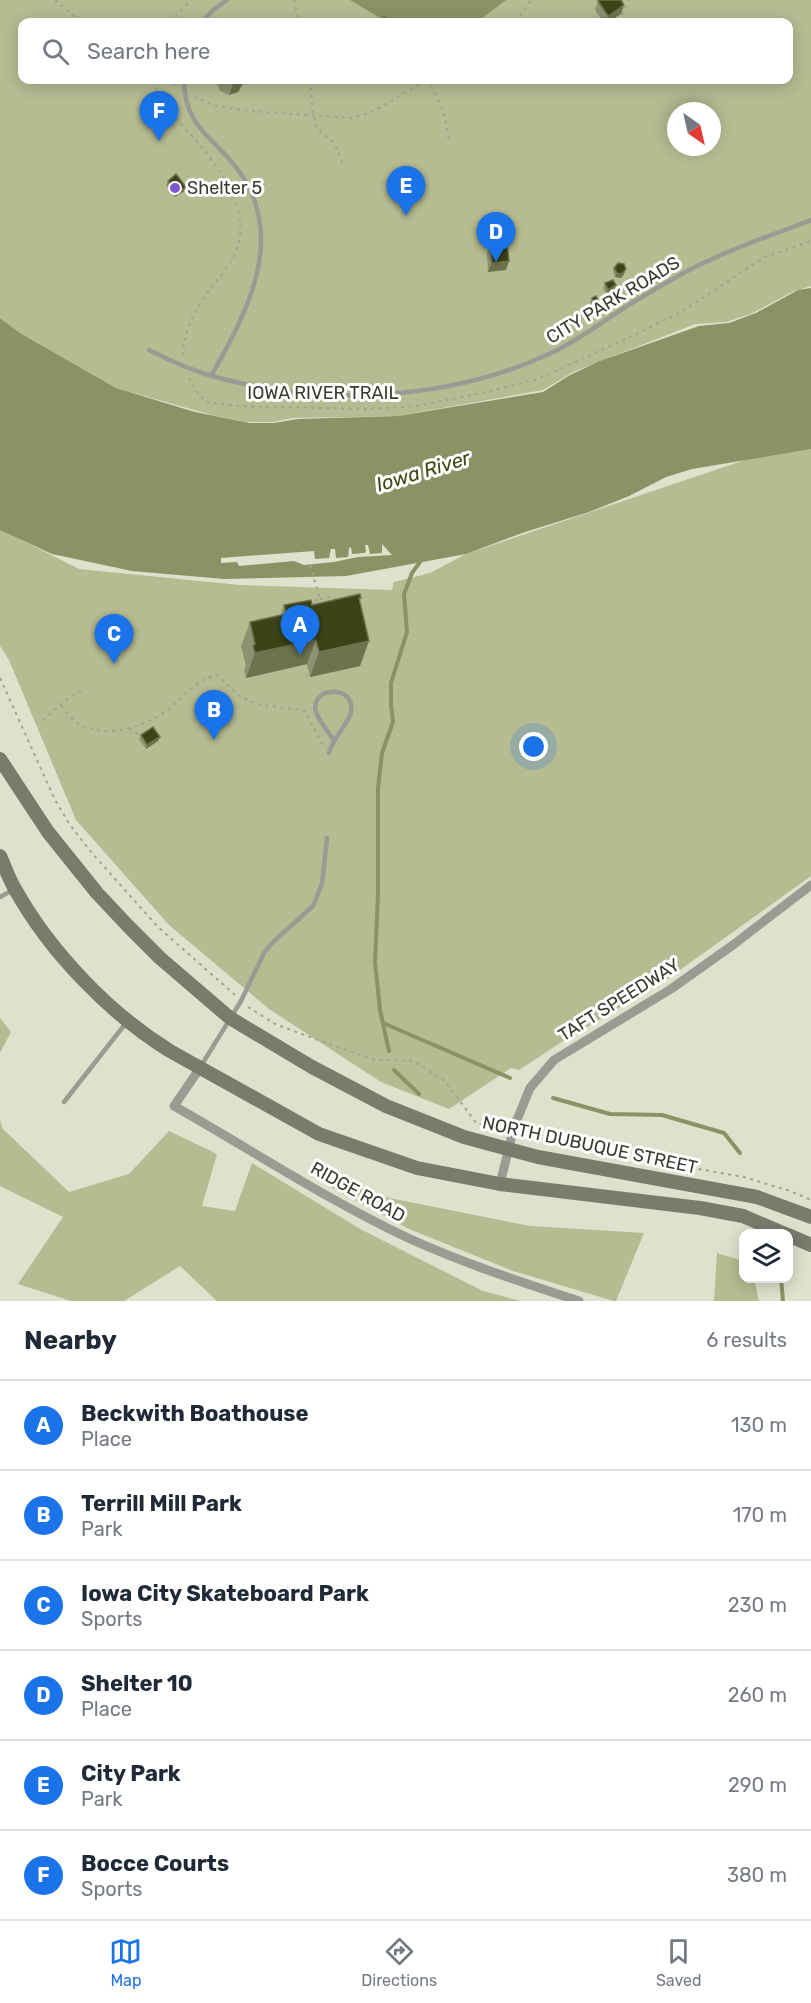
<!DOCTYPE html>
<html lang="en">
<head>
<meta charset="utf-8">
<style>
  body { margin:0; font-family:Rubik,sans-serif; background:#f2f2f3; color:#1f2937 }
  .controls { position:absolute; right:18px; bottom:18px; display:grid; overflow:hidden; border-radius:12px; box-shadow:0 3px 15px #0003 }
  .controls button { width:54px; height:54px; display:grid; place-items:center; padding:0; border:0; border-bottom:2px solid #e0e1e3; background:#fff; color:#1f2937; font:30px sans-serif }
  .compass { position:absolute; left:667px; top:102px; width:54px; height:54px; border-radius:50%; background:#fff; box-shadow:0 3px 15px #0003; rotate:146deg }
  .you { position:absolute; left:534px; top:747px; width:21px; height:21px; margin:-15px; border:4px solid #fff; border-radius:50%; background:#1a73e8; box-shadow:0 0 0 9px #1a73e833 }
  .badge { display:grid; place-items:center; width:39px; height:39px; border-radius:50%; background:#1a73e8; color:#fff; font-size:20px; font-weight:700 }
  .pin { position:absolute; translate:-50% -50px; filter:drop-shadow(0 2px 3px #0008) }
  .pin::after { content:''; position:absolute; top:32px; width:21px; height:18px; background:inherit; clip-path:polygon(0 0,100% 0,50% 100%) }
  .list { margin:0; padding:0; list-style:none }
  h2 { display:flex; justify-content:space-between; align-items:center; height:78px; margin:0; padding:0 24px; font-size:26px }
  h2 small { font-size:20px; font-weight:400; color:#747a83 }
  .list li { display:grid; grid-template-columns:39px 1fr auto; gap:18px; align-items:center; box-sizing:border-box; height:90px; padding:0 24px; border-top:2px solid #e0e1e3 }
  .list b { display:block; font-size:22px; white-space:nowrap }
  .list p { margin:0; font-size:20px; white-space:nowrap; color:#747a83 }
  .list em { font-size:20px; font-style:normal; color:#747a83 }
  .icon { flex:none; width:33px; height:33px; fill:none; stroke:currentColor; stroke-width:2; stroke-linecap:round; stroke-linejoin:round }
  .map { position:relative; flex:none; width:811px; height:1301px; overflow:hidden }
  .search { position:absolute; background:#fff; box-shadow:0 3px 15px #0003; left:18px; right:18px; top:18px; height:66px; display:flex; align-items:center; gap:15px; box-sizing:border-box; padding:0 21px; border-radius:12px; color:#747a83; font-size:22px }
  .sheet { height:618px; background:#fff }
  nav { display:flex; justify-content:space-around; align-items:center; box-sizing:border-box; height:84px; border-top:2px solid #e0e1e3; background:#fff; font-size:16px; color:#747a83 }
  nav a { display:grid; justify-items:center; gap:3px }
  nav .on { color:#1a73e8 }
  .map>svg:first-child { display:block }
</style>
</head>
<body>
<div class="map">
<svg width="811" height="1301" viewBox="0 0 811 1301">
  <rect width="100%" height="100%" fill="#dee1cb"/>
  <g fill="#b6bb92" fill-rule="evenodd">
    <path d="M 0,0 L 811,0 L 811,286 L 792,292 L 751,314 L 726,322 L 695,324 L 573,372 L 543,390 L 397,416 L 292,418 L 273,422 L 246,422 L 212,415 L 116,388 L 20,333 L 0,318 ZM 22,22 L 788,22 L 788,80 L 22,80 ZM 676,111 L 712,111 L 712,147 L 676,147 Z"/>
    <path d="M 811,446 L 811,876 L 666,980 L 560,1043 L 519,1070 L 511,1068 L 449,1109 L 381,1082 L 269,1009 L 169,925 L 76,820 L 9,660 L 0,646 L 0,529 L 79,569 L 240,585 L 392,590 L 394,582 L 430,573 L 466,554 L 745,460 Z"/>
    <path d="M 0,1018 L 11,1032 L 0,1053 Z"/>
    <path d="M 0,1120 L 3,1129 L 69,1192 L 129,1174 L 169,1131 L 217,1154 L 202,1206 L 235,1211 L 252,1163 L 362,1230 L 483,1291 L 520,1301 L 217,1301 L 180,1266 L 124,1301 L 71,1301 L 18,1284 L 63,1217 L 0,1186 Z"/>
    <path d="M 309,1166 L 389,1198 L 530,1226 L 644,1233 L 616,1301 L 614,1301 L 513,1271 L 409,1229 L 327,1185 Z"/>
    <path d="M 717,1253 L 743,1261 L 744,1278 L 754,1279 L 759,1301 L 714,1301 Z"/>
  </g>
  <g fill="#8d9266">
    <path d="M 350,0 L 506,0 L 477,22 L 387,22 Z"/>
    <path d="M 811,288 L 811,449 L 692,469 L 666,477 L 629,496 L 589,512 L 525,532 L 466,554 L 346,576 L 224,579 L 132,571 L 52,554 L 0,530 L 0,318 L 20,333 L 116,388 L 195,412 L 250,423 L 274,423 L 298,419 L 398,416 L 543,392 L 570,375 L 600,361 L 699,326 L 729,323 L 756,313 L 798,290 Z"/>
  </g>
  <path fill="#dee1cb" d="M 382,544 L 392,555 L 358,557 L 334,562 L 304,565 L 294,561 L 239,566 L 237,562 L 221,563 L 221,558 L 314,551 L 315,559 L 329,558 L 331,549 L 335,549 L 336,558 L 348,557 L 349,548 L 351,547 L 352,554 L 364,553 L 366,552 L 365,545 L 368,545 L 370,554 L 382,553 Z"/>
  <g fill="none" stroke-linecap="round" stroke-linejoin="round">
    <g stroke="#8d9266" stroke-width="4">
      <path d="M 383,1023 L 510,1078"/>
      <path d="M 389,1051 L 380,1010 L 375,962 L 378,894 L 378,788 L 382,753 L 393,722 L 391,704 L 391,683 L 407,632 L 404,594 L 412,573 L 420,562"/>
      <path d="M 394,1070 L 419,1094"/>
      <path d="M 553,1098 L 610,1114 L 662,1115 L 724,1133 L 740,1153"/>
      <path d="M 781,1278 L 783,1301"/>
    </g>
    <g stroke="#a1a493" stroke-width="2" stroke-dasharray="3 4.5" stroke-linecap="butt">
      <path d="M 55,0 L 81,22"/>
      <path d="M 294,0 L 299,22"/>
      <path d="M 170,22 L 191,0"/>
      <path d="M 516,22 L 531,0"/>
      <path d="M 619,22 L 629,0"/>
      <path d="M 153,80 L 157,93 L 164,105 C 197,143 259,199 235,254 C 230,265 221,275 214,284 C 197,307 183,328 183,358"/>
      <path d="M 166,80 L 176,86"/>
      <path d="M 310,80 L 313,115 L 317,129 L 331,140 L 337,149 L 343,165"/>
      <path d="M 427,80 C 442,102 446,117 449,143"/>
      <path d="M 194,97 L 217,106 L 250,111 L 351,118 L 370,113 L 427,80"/>
      <path d="M 181,192 L 238,186"/>
      <path d="M 189,378 L 197,392 L 206,402 L 237,406 L 367,409 L 416,406 L 487,392 L 538,379 L 634,335 L 681,312 L 765,257 L 811,241"/>
      <path d="M 310,565 L 320,599 L 311,602"/>
      <path d="M 320,599 L 332,597 L 341,601"/>
      <path d="M 307,674 L 308,678"/>
      <path d="M 0,678 L 55,800 L 70,825 L 91,852 L 158,927 L 235,995"/>
      <path d="M 61,706 C 66,711 71,719 77,723 C 104,740 146,727 169,709 C 185,696 196,679 217,675 L 241,697 L 257,704 L 305,711 L 322,744"/>
      <path d="M 43,720 C 56,710 69,694 84,690"/>
      <path d="M 129,728 L 142,737"/>
      <path d="M 248,1007 L 275,1024 L 337,1047 L 376,1060 L 413,1061 L 445,1081 L 477,1124 L 505,1126"/>
      <path d="M 524,1132 L 541,1142 L 576,1144 L 613,1154 L 744,1177 L 790,1191 L 811,1200"/>
    </g>
    <g stroke="#9a9b92" stroke-width="4.5">
      <path d="M 202,22 L 212,11 L 227,0"/>
      <path d="M 184,80 C 184,121 206,133 230,160 C 291,229 250,308 211,376"/>
      <path d="M 149,350 C 169,360 190,370 212,376 C 320,407 447,401 549,354 C 583,339 610,315 642,297 C 659,287 676,277 693,268 C 730,249 772,235 811,220"/>
      <path d="M 329,753 C 333,737 348,725 351,712 C 356,684 309,686 316,712 C 319,721 328,732 334,740"/>
      <path d="M 0,897 L 13,890"/>
      <path d="M 201,1066 L 241,1001 L 264,953 L 273,942 L 313,906 L 322,884 L 327,838"/>
      <path d="M 64,1102 L 126,1023"/>
    </g>
    <g stroke="#9a9b92" stroke-width="9">
      <path d="M 200,1068 L 174,1106 C 252,1150 327,1200 408,1238 C 463,1263 521,1282 579,1301"/>
      <path d="M 500,1184 L 514,1127 L 530,1088 L 554,1060 L 671,989 L 733,945 L 811,885"/>
    </g>
    <g stroke="#797b6d" stroke-width="14">
      <path d="M 0,759 L 48,832 L 97,893 L 129,927 L 160,958 L 230,1018 L 312,1067 L 386,1106 L 464,1137 L 538,1157 L 757,1197 L 811,1217"/>
      <path d="M 0,856 C 5,867 9,879 15,889 C 50,952 110,1014 170,1051 L 319,1134 L 417,1168 L 500,1184 L 700,1208 L 743,1216 L 785,1234"/>
      <path d="M 788,1235 L 811,1245"/>
    </g>
  </g>
  <g fill="#8e9271">
    <path d="M 598,1 L 621,14 L 608,22 L 603,22 L 595,10 Z"/>
    <path d="M 216,80 L 245,80 L 238,92 L 229,95 L 220,91 Z"/>
    <path d="M 168,181 L 186,187 L 184,191 L 175,197 L 166,185 Z"/>
    <path d="M 490,245 L 506,270 L 488,272 L 487,253 Z"/>
    <path d="M 614,268 L 626,269 L 624,274 L 621,278 L 615,277 L 613,272 Z"/>
    <path d="M 605,283 L 616,285 L 614,290 L 606,294 L 603,288 Z"/>
    <path d="M 592,298 L 599,302 L 597,307 L 593,309 L 590,302 Z"/>
    <path d="M 361,598 L 360,601 L 360,666 L 310,677 L 307,664 L 246,678 L 244,670 L 246,666 L 241,646 L 250,622 L 281,615 L 284,605 L 312,605 Z"/>
    <path d="M 141,735 L 160,737 L 158,741 L 146,749 L 139,739 Z"/>
  </g>
  <g fill="#6e724d">
    <path d="M 624,5 L 621,14 L 608,22 L 606,22 L 608,16 Z"/>
    <path d="M 243,80 L 245,80 L 238,92 L 229,95 L 234,82 Z"/>
    <path d="M 186,187 L 184,191 L 175,197 L 177,193 Z"/>
    <path d="M 509,261 L 506,270 L 488,272 L 492,263 Z"/>
    <path d="M 626,269 L 624,274 L 621,278 L 615,277 L 617,273 Z"/>
    <path d="M 616,285 L 614,290 L 606,294 L 608,290 Z"/>
    <path d="M 599,302 L 597,307 L 593,309 L 595,304 Z"/>
    <path d="M 316,640 L 307,664 L 246,678 L 255,653 Z"/>
    <path d="M 369,641 L 360,666 L 310,677 L 319,652 Z"/>
    <path d="M 160,737 L 158,741 L 146,749 L 147,745 Z"/>
  </g>
  <g fill="#3e4217" stroke="#6e724d" stroke-width="1.5">
    <path d="M 600,0 L 621,0 L 624,5 L 608,16 L 598,1 Z"/>
    <path d="M 384,17 L 393,22 L 381,22 Z"/>
    <path d="M 227,80 L 243,80 L 234,82 Z"/>
    <path d="M 176,174 L 186,187 L 177,193 L 168,181 Z"/>
    <path d="M 507,243 L 509,261 L 492,263 L 490,245 Z"/>
    <path d="M 618,263 L 624,264 L 626,269 L 622,274 L 617,273 L 614,268 Z"/>
    <path d="M 613,280 L 616,285 L 608,290 L 605,283 Z"/>
    <path d="M 596,296 L 599,302 L 595,304 L 592,298 Z"/>
    <path d="M 360,594 L 361,598 L 359,598 L 369,641 L 319,652 L 316,640 L 255,653 L 253,646 L 255,644 L 250,622 L 286,614 L 284,605 L 311,600 L 312,605 Z"/>
    <path d="M 153,727 L 160,737 L 147,745 L 141,735 Z"/>
  </g>
  <circle fill="#7d57d1" stroke="#fff" stroke-width="2" cx="175" cy="188" r="6"/>
  <g text-anchor="middle" dominant-baseline="central" stroke-width="6" stroke-linejoin="round" paint-order="stroke">
    <g font-size="18" fill="#393b32" stroke="#fff" text-anchor="start">
      <text x="187" y="188">Shelter 5</text>
    </g>
    <g font-size="18" fill="#393b32" stroke="#fff">
      <text transform="translate(613 300) rotate(-31)">CITY PARK ROADS</text>
      <text x="323" y="393">IOWA RIVER TRAIL</text>
      <text transform="translate(619 1000) rotate(-32)">TAFT SPEEDWAY</text>
      <text transform="translate(590 1145) rotate(12)">NORTH DUBUQUE STREET</text>
      <text transform="translate(358 1192) rotate(29)">RIDGE ROAD</text>
    </g>
    <g font-size="20" font-style="italic" fill="#434711" stroke="#fff">
      <text transform="translate(423 471) rotate(-17)">Iowa River</text>
    </g>
  </g>
</svg>
<div class="controls">
<button><svg class="icon" aria-label="layers" viewBox="0 0 24 24"><path d="M12 4l9 5-9 5-9-5zM3 14l9 5 9-5"/></svg></button>
</div>
<svg class="compass" viewBox="-18 -18 36 36"><path d="M0-13l5 13h-10z" fill="#e53935"/><path d="M0 13l5-13h-10z" fill="#747a83"/></svg>
<div class="you"></div>
<div class="pin badge" style="left:300px;top:655px">A</div>
<div class="pin badge" style="left:214px;top:740px">B</div>
<div class="pin badge" style="left:114px;top:664px">C</div>
<div class="pin badge" style="left:496px;top:262px">D</div>
<div class="pin badge" style="left:406px;top:216px">E</div>
<div class="pin badge" style="left:159px;top:141px">F</div>
<div class="search"><svg class="icon" aria-label="search" viewBox="0 0 24 24"><circle cx="10" cy="10" r="6"/><path d="M15 15l6 6"/></svg>Search here</div>
</div>
<section class="sheet">
<h2>Nearby<small>6 results</small></h2>
<ul class="list">
<li><span class="badge">A</span><div><b>Beckwith Boathouse</b><p>Place</p></div><em>130 m</em></li>
<li><span class="badge">B</span><div><b>Terrill Mill Park</b><p>Park</p></div><em>170 m</em></li>
<li><span class="badge">C</span><div><b>Iowa City Skateboard Park</b><p>Sports</p></div><em>230 m</em></li>
<li><span class="badge">D</span><div><b>Shelter 10</b><p>Place</p></div><em>260 m</em></li>
<li><span class="badge">E</span><div><b>City Park</b><p>Park</p></div><em>290 m</em></li>
<li><span class="badge">F</span><div><b>Bocce Courts</b><p>Sports</p></div><em>380 m</em></li>
</ul>
</section>
<nav>
<a class="on"><svg class="icon" aria-label="map" viewBox="0 0 24 24"><path d="M3 6l6-2 6 2 6-2v14l-6 2-6-2-6 2zM9 4v14M15 6v14"/></svg>Map</a>
<a><svg class="icon" aria-label="directions" viewBox="0 0 24 24"><path d="M12 3l9 9-9 9-9-9zM9 14v-3h6M13 9l2 2-2 2"/></svg>Directions</a>
<a><svg class="icon" aria-label="saved" viewBox="0 0 24 24"><path d="M7 4h10v16l-5-4-5 4z"/></svg>Saved</a>
</nav>
</body>
</html>
